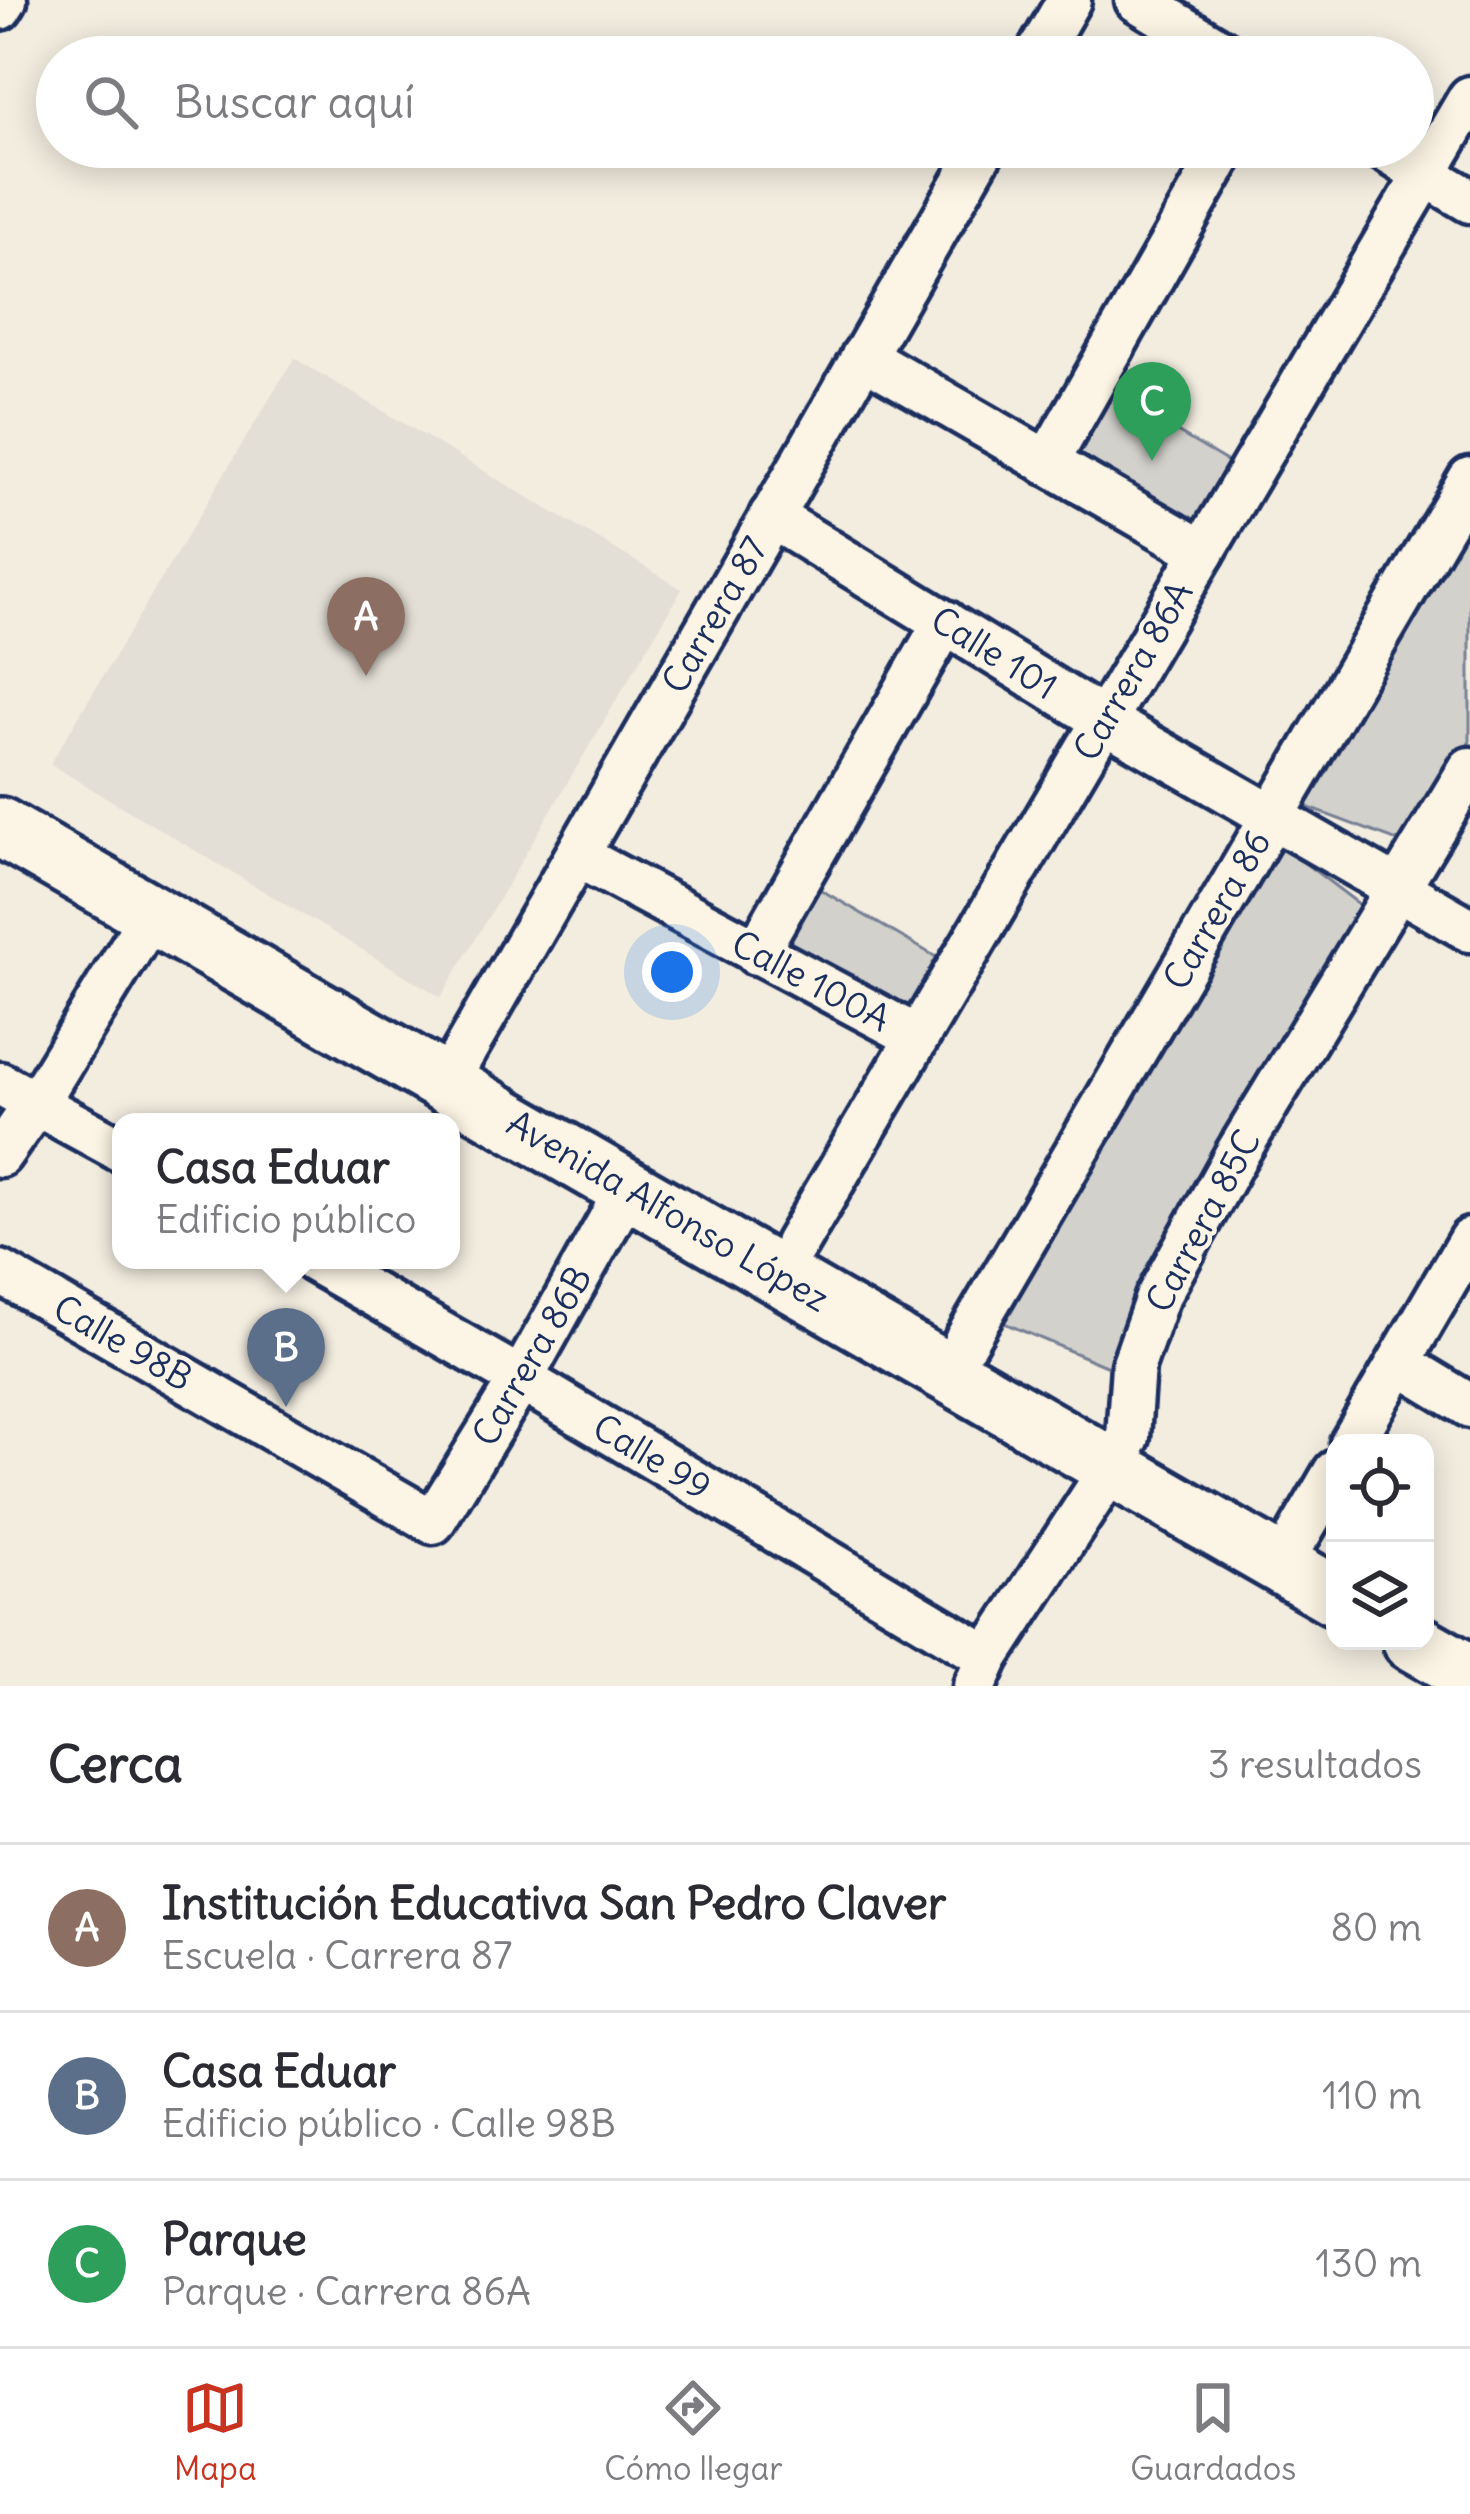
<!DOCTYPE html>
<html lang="es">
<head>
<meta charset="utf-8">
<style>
  body { margin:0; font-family:Delius,sans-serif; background:#f7f7f7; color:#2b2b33 }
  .controls { position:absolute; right:36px; bottom:36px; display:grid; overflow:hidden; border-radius:24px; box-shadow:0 6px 30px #0003 }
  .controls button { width:108px; height:108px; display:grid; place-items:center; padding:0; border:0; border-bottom:3px solid #e1e1e2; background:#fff; color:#2b2b33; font:60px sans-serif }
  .you { position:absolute; left:672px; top:972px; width:42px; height:42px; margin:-30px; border:9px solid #fff; border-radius:50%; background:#1a73e8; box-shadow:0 0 0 18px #1a73e833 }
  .badge { display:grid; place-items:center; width:78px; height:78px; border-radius:50%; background:#c8321e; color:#fff; font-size:39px; font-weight:700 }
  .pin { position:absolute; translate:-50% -99px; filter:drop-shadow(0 3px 6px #0008) }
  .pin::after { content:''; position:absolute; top:63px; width:42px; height:36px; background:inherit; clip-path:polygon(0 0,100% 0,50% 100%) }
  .popup { position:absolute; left:112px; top:1113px; width:348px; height:156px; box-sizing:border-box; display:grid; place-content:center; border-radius:24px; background:#fff; filter:drop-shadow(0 3px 9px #0005); font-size:39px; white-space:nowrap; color:#7c7c81 }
  .popup b { font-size:45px; color:#2b2b33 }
  .popup::after { content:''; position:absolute; left:50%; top:100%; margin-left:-24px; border:24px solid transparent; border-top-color:#fff }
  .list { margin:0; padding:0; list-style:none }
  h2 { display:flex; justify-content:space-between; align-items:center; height:156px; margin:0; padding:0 48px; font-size:51px }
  h2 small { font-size:39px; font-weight:400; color:#7c7c81 }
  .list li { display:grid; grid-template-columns:78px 1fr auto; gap:36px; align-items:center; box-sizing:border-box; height:168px; padding:0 48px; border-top:3px solid #e1e1e2 }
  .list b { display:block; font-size:45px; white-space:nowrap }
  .list p { margin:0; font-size:39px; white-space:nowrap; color:#7c7c81 }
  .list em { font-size:39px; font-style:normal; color:#7c7c81 }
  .icon { flex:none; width:66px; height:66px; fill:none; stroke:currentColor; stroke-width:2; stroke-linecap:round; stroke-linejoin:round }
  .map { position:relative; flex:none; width:1470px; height:1686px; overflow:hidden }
  .search { position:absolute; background:#fff; box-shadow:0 6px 30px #0003; left:36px; right:36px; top:36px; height:132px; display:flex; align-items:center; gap:30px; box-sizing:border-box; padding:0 42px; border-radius:66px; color:#7c7c81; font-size:45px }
  .sheet { height:660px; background:#fff }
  nav { display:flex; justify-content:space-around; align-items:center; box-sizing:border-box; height:168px; border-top:3px solid #e1e1e2; background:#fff; font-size:33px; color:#7c7c81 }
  nav a { display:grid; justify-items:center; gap:6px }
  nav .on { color:#c8321e }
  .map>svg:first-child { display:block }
</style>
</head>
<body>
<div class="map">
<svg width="1470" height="1686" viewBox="0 0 1470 1686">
  <rect width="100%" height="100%" fill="#f3ede0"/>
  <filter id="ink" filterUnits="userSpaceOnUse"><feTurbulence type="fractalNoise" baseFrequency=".00833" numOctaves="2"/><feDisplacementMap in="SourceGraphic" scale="24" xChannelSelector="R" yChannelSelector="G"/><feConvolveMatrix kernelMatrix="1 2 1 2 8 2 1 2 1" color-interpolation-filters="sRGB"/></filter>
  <g filter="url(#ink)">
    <path fill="#e3dfd6" d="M 294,358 L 682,589 L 441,997 L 50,764 Z"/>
    <g fill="#d3d1cc" stroke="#778095" stroke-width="3">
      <path d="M 1107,391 L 1235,466 L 1198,529 L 1070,457 Z"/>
      <path d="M 1470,524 L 1470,741 L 1408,845 L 1304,806 Z"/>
      <path d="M 1281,845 L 1360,905 L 1108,1367 L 1004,1323 Z"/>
      <path d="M 816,887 L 943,961 L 905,1024 L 780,949 Z"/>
    </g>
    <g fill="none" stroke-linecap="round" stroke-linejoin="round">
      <g stroke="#1b2f5e" stroke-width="51">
        <g id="street">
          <path d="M 1137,0 L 1231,57"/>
          <path d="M 0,8 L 5,0"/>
          <path d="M 1036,57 L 1069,0"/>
          <path d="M 1380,147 L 1470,201"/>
          <path d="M 863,356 L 1203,552"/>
          <path d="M 1047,463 L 1226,147"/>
          <path d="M 771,516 L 1105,721 L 1470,930"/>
          <path d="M 578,856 L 917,1037"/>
          <path d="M 756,953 L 945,622"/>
          <path d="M 446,1083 L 984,147"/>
          <path d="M 0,1084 L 121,1150"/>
          <path d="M 0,1155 L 37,1102 L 152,914"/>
          <path d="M 796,1244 L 1470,98"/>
          <path d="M 313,1260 L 521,1379 L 988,1657"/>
          <path d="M 0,1272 L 433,1522 L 521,1379 L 628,1188"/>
          <path d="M 965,1342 L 1470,479"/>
          <path d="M 1399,1363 L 1470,1406"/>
          <path d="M 1352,1443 L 1470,1240"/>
          <path d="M 1299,1534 L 1335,1472"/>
          <path d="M 975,1686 L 988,1657 L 1112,1467 L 1128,1437 L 1133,1366 L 1157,1298 L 1235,1157 L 1470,769"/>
        </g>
      </g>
      <g stroke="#1b2f5e" stroke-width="66">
        <g id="secondary">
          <path d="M 0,827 L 1335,1596"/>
          <path d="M 1412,1641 L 1470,1674"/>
        </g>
      </g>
      <use href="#street" stroke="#fcf5e5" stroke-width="42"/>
      <use href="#secondary" stroke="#fcf5e5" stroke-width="57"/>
    </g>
  </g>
  <g text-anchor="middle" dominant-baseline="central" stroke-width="9" stroke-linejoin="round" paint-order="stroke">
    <g font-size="36" fill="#1b2f5e" stroke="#fcf5e5">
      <text transform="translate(715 615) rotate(-60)">Carrera 87</text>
      <text transform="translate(994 653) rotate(32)">Calle 101</text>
      <text transform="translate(1133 671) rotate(-60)">Carrera 86A</text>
      <text transform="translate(1217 910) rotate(-60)">Carrera 86</text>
      <text transform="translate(811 981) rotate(28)">Calle 100A</text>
      <text transform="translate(668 1211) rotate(30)">Avenida Alfonso López</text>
      <text transform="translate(1203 1221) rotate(-62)">Carrera 85C</text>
      <text transform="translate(123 1343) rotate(30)">Calle 98B</text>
      <text transform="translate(532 1356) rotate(-60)">Carrera 86B</text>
      <text transform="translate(652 1457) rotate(31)">Calle 99</text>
    </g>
  </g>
</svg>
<div class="controls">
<button><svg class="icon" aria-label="locate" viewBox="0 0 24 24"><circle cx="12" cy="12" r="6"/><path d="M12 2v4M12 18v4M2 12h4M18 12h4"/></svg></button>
<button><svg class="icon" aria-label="layers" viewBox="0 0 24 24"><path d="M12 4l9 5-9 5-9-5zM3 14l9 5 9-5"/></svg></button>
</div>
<div class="you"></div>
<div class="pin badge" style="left:366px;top:676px;background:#8d6e63">A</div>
<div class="pin badge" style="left:286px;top:1407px;background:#5c6f8a">B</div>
<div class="popup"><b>Casa Eduar</b>Edificio público</div>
<div class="pin badge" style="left:1152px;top:461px;background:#2e9e5b">C</div>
<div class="search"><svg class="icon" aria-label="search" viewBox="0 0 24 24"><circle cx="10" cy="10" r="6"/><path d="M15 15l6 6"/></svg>Buscar aquí</div>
</div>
<section class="sheet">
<h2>Cerca<small>3 resultados</small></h2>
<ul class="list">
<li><span class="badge" style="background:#8d6e63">A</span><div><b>Institución Educativa San Pedro Claver</b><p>Escuela · Carrera 87</p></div><em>80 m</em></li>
<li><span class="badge" style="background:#5c6f8a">B</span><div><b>Casa Eduar</b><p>Edificio público · Calle 98B</p></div><em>110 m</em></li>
<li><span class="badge" style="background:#2e9e5b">C</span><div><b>Parque</b><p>Parque · Carrera 86A</p></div><em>130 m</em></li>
</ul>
</section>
<nav>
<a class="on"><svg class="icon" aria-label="map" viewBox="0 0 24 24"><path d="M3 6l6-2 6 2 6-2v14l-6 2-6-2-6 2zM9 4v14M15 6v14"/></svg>Mapa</a>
<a><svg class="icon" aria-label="directions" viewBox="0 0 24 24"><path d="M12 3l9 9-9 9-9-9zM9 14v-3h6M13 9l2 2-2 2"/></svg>Cómo llegar</a>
<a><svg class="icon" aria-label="saved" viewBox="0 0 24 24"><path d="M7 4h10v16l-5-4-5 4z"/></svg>Guardados</a>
</nav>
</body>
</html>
